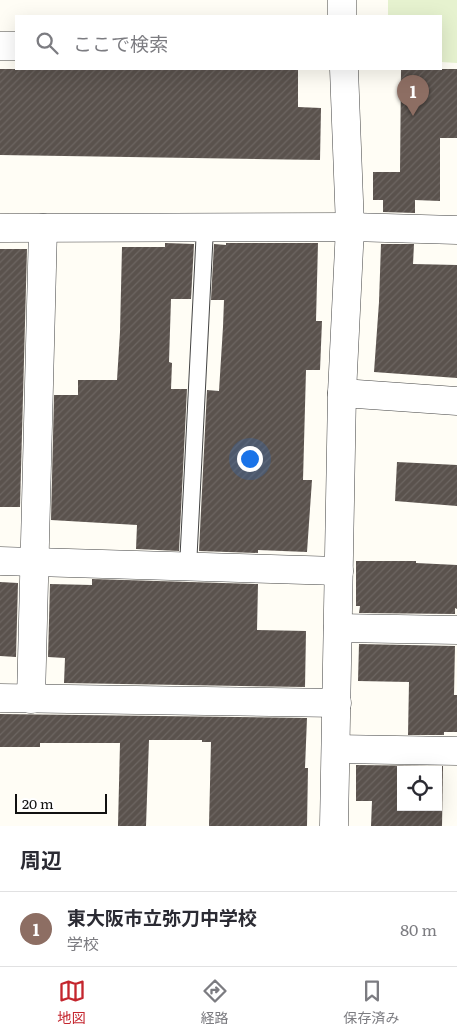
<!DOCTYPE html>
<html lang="ja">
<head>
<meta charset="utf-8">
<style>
  body { margin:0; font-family:Literata,"Noto Sans JP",serif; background:#f2f2f3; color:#2b2b33 }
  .controls { position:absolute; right:15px; bottom:15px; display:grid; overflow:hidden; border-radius:0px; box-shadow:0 5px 20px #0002 }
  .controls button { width:45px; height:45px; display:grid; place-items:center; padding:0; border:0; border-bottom:1px solid #e1e1e2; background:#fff; color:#2b2b33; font:25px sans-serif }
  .scale { position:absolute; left:15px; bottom:12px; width:92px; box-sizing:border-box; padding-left:5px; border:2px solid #111; border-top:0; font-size:14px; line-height:18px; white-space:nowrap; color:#111; -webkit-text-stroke:4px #fff; paint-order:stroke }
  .you { position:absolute; left:249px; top:458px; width:18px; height:18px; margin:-12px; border:4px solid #fff; border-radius:50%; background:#1a73e8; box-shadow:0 0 0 8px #1a73e833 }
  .badge { display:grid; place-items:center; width:32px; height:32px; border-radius:50%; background:#c4262e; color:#fff; font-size:16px; font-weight:700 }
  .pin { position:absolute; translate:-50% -41px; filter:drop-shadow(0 1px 2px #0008) }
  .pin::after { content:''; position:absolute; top:26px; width:18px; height:15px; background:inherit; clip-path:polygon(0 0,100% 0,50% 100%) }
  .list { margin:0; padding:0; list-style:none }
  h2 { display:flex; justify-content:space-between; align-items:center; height:65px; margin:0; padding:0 20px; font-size:21px }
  h2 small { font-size:16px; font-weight:400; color:#7c7c81 }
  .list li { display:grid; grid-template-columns:32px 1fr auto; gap:15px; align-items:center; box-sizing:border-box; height:75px; padding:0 20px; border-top:1px solid #e1e1e2 }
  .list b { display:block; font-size:19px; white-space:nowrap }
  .list p { margin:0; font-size:16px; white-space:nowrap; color:#7c7c81 }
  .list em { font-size:16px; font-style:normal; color:#7c7c81 }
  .icon { flex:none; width:28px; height:28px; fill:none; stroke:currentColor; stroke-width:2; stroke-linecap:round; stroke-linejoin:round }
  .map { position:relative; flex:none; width:457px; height:826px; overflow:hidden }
  .search { position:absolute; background:#fff; box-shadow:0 5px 20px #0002; left:15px; right:15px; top:15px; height:55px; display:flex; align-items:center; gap:12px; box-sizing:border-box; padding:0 18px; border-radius:0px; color:#7c7c81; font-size:19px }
  .sheet { height:140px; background:#fff }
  nav { display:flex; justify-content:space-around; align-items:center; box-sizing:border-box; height:70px; border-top:1px solid #e1e1e2; background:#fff; font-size:14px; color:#7c7c81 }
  nav a { display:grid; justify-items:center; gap:2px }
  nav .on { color:#c4262e }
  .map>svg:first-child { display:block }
</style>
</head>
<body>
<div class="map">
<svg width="457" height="826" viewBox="0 0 457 826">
  <defs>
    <pattern id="building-hatch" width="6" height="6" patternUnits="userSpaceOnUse" patternTransform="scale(1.25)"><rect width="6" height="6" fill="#5a524d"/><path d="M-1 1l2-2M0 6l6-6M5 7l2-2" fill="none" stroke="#6d6662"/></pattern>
  </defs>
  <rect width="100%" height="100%" fill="#fffdf5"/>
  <path fill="#e6f2cf" d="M 388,0 L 457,0 L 457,63 L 441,62 L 441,16 L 388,16 Z"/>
  <g fill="url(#building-hatch)" fill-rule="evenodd">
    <path d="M 0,69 L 298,69 L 298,107 L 321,108 L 320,160 L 0,155 Z"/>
    <path d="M 401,69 L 457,69 L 457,138 L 440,138 L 440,201 L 415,200 L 415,213 L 383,212 L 383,200 L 373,200 L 373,172 L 400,172 Z"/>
    <path d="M 165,243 L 194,244 L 191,299 L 171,299 L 169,362 L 172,363 L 171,389 L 187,389 L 179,551 L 136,549 L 137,525 L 51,520 L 54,395 L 78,395 L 78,380 L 117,380 L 120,332 L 122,247 L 165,247 Z"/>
    <path d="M 226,243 L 318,243 L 316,321 L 322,321 L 320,370 L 306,370 L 303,480 L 312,480 L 307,552 L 258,550 L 258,553 L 199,551 L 207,390 L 219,391 L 223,327 L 224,300 L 211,300 L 214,244 L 226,245 Z"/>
    <path d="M 381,244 L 414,244 L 413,264 L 457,265 L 457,378 L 374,372 L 379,302 Z"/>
    <path d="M 0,249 L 27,249 L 20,507 L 0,507 Z"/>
    <path d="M 397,462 L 457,465 L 457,506 L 395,501 Z"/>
    <path d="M 356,561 L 416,561 L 416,563 L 457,565 L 457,609 L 455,608 L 455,614 L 359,613 L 360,606 L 356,606 Z"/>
    <path d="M 92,579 L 258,584 L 257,630 L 306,631 L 305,687 L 64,683 L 65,658 L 48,657 L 50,584 L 92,585 Z"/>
    <path d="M 0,582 L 18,583 L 16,657 L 0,656 Z"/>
    <path d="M 359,644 L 455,646 L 454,695 L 457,695 L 457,732 L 444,732 L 444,735 L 408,735 L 409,682 L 358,681 Z"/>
    <path d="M 0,714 L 307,718 L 305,768 L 308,768 L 307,826 L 209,826 L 211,742 L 202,742 L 202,740 L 149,740 L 146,826 L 118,826 L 120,743 L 40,743 L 40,747 L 0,747 Z"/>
    <path d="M 356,765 L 443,766 L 442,826 L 371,826 L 372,801 L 356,801 ZM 401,770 L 438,770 L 438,807 L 401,807 Z"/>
  </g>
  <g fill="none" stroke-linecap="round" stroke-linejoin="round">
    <g stroke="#444" stroke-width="18">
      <path id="service" d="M 188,567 L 205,228"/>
    </g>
    <g stroke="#444" stroke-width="29">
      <g id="minor">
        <path d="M 0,46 L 16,46"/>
        <path d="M 0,228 L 350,227 L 457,230"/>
        <path d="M 342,393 L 457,401"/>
        <path d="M 0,561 L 339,571"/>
        <path d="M 338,628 L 457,630"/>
        <path d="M 0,698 L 337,703"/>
        <path d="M 31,699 L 43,228"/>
        <path d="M 336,749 L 457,751"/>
      </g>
    </g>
    <g stroke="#444" stroke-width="29">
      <g id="tertiary">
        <path d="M 342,0 L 342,16"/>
        <path d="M 334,826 L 342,393 L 350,227 L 344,69"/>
      </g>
    </g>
    <use href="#service" stroke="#fff" stroke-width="16"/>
    <use href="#minor" stroke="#fff" stroke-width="28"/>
    <use href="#tertiary" stroke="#fff" stroke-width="28"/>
  </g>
</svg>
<div class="controls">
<button><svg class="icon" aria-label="locate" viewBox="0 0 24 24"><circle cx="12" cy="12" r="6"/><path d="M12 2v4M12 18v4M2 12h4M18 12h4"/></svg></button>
</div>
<div class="scale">20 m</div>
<div class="you"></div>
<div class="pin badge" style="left:413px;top:116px;background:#8d6e63">1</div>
<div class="search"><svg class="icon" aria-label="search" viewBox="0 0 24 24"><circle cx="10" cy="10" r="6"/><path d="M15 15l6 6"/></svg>ここで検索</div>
</div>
<section class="sheet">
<h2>周辺<small></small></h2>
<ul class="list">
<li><span class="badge" style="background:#8d6e63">1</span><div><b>東大阪市立弥刀中学校</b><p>学校</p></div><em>80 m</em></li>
</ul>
</section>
<nav>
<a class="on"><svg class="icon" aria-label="map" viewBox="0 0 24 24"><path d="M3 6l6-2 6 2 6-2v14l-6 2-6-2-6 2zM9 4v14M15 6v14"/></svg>地図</a>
<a><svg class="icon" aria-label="directions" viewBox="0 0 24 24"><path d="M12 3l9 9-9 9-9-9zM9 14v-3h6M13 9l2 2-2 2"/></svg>経路</a>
<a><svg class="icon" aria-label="saved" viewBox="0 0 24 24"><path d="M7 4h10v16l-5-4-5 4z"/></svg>保存済み</a>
</nav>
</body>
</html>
